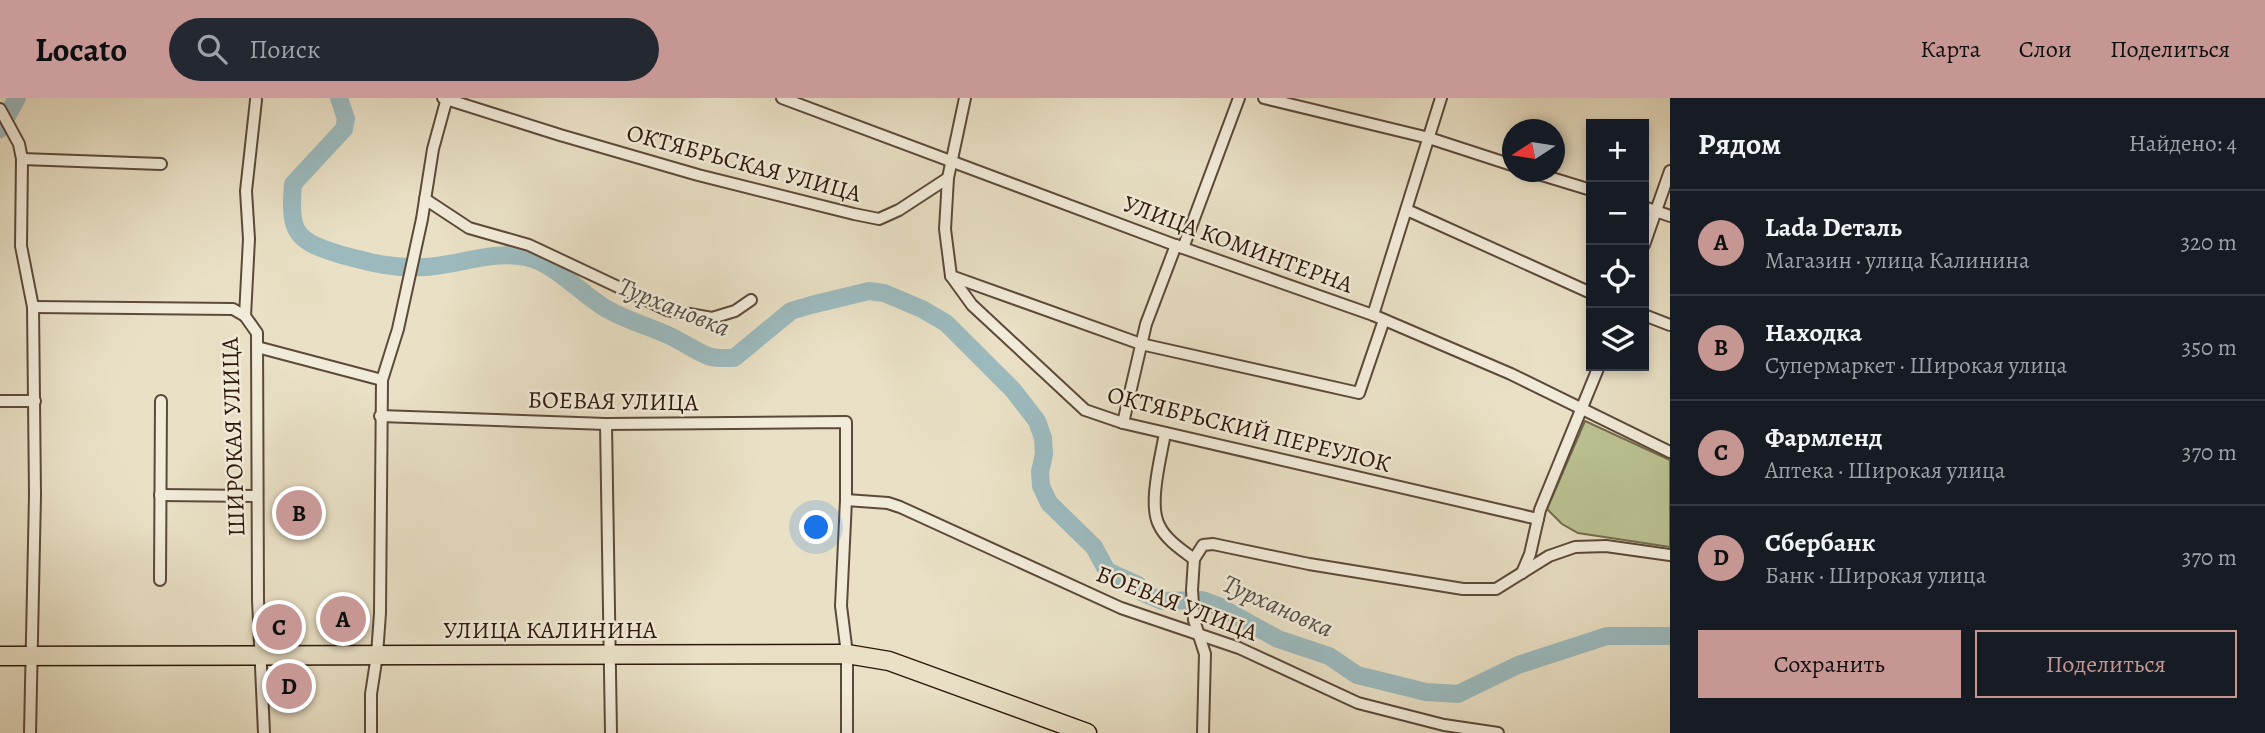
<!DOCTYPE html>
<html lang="ru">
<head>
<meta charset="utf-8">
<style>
  body { margin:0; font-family:Alegreya,serif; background:#242831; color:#f1f3f6 }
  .controls { position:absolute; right:21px; top:21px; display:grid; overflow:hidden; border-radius:0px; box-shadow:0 4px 10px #0003 }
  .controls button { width:63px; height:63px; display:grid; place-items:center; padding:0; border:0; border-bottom:2px solid #363941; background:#171b24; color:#f1f3f6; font:35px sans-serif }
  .compass { position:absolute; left:1502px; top:21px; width:63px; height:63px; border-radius:50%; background:#171b24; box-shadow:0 4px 10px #0003; rotate:258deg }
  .you { position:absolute; left:817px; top:430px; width:24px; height:24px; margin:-18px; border:5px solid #fff; border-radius:50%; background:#1a73e8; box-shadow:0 0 0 10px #1a73e833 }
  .badge { display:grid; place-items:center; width:46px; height:46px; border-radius:50%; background:#c59692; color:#111; font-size:23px; font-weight:700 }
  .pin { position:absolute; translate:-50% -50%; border:4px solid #fff; box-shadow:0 2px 7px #0006 }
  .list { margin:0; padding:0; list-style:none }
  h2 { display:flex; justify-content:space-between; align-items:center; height:91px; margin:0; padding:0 28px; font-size:30px }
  h2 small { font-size:23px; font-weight:400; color:#9ea1a6 }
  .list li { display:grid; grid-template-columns:46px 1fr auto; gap:21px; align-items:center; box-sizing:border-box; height:105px; padding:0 28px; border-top:2px solid #363941 }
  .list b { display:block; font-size:26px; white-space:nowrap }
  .list p { margin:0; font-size:23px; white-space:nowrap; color:#9ea1a6 }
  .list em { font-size:23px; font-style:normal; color:#9ea1a6 }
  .actions { display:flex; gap:14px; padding:21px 28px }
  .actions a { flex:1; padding:16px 0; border:2px solid #c59692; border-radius:0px; text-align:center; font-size:24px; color:#c59692 }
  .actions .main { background:#c59692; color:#111 }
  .icon { flex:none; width:38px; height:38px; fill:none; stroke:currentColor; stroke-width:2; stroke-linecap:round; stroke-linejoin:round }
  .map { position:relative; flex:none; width:1670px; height:635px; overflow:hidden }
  header { display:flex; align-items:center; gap:42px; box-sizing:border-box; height:98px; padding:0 35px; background:#c59692; color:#111 }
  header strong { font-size:33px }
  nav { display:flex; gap:38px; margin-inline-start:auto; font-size:24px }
  .search { width:490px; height:63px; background:#242831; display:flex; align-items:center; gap:18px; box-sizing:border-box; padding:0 24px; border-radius:38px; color:#9ea1a6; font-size:26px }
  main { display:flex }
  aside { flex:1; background:#171b24 }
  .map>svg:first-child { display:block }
</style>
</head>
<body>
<header>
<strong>Locato</strong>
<div class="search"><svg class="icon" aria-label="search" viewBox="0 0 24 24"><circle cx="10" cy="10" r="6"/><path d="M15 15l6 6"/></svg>Поиск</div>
<nav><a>Карта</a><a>Слои</a><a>Поделиться</a></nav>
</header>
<main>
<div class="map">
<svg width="1670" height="635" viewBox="0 0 1670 635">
  <rect width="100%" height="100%" fill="#e9e0c5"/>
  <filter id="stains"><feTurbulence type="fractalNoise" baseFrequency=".00286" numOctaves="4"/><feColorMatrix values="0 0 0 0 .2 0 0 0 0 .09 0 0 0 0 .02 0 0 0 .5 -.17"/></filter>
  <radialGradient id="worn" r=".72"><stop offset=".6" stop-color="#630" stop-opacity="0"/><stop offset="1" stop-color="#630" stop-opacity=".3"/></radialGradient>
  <path fill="#bbc191" stroke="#746c4e" stroke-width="2" d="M 1585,323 L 1670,362 L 1670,449 L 1578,435 L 1562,426 L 1547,411 Z"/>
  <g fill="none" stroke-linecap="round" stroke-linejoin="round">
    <g stroke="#9cbabe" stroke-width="18">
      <path d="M 339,0 L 346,21 L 344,31 L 293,86 C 289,135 295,143 342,157 C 372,165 395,171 426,169 C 459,167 493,152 526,159 C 556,166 578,193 602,208 C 623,222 647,227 670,238 C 683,244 695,253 708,258 C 716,261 725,260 734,260 L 791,213 L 811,207 L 869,193 L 884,195 L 922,211 L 946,225 L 1013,292 L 1037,323 L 1043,340 L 1044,356 L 1040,374 L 1041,388 L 1049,405 L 1094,449 L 1107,473 L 1138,487 L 1143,495 L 1162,503 L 1202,502 L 1218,508 L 1278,541 L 1329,558 L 1357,577 L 1426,594 L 1458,596 L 1518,567 L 1607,538 L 1670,538"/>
      <path d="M 0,31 L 17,0"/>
    </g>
    <g stroke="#5d493a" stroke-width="14">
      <g id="street">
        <path d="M 443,0 L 560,37 L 698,77 L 854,116 L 879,121 L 899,112 L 948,80"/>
        <path d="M 782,0 L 1183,150 L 1373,217 L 1511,276 L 1670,354"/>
        <path d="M 965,0 L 948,80 L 945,131 L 951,178 L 972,207 L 1085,312 L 1123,325 L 1538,421"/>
        <path d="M 1264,0 L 1429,40 L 1512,67"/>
        <path d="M 256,2 L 246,93 L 249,141 L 245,218 L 257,235 L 258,502 L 264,635"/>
        <path d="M 0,11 L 19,46 L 22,61 L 21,148 L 33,209 L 35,397 L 30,635"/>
        <path d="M 22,61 L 161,66"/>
        <path d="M 1532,74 L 1591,92"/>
        <path d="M 425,101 L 469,130 L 529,147 L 667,212 L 712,220 L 735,213 L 751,202"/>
        <path d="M 1644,109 L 1670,118"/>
        <path d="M 1407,112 L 1591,195"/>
        <path d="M 1644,147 L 1670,73"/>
        <path d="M 1183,150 L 1239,0"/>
        <path d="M 951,178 L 1141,246 L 1359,295 L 1384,222"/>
        <path d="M 33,209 L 233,211 L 245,218"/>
        <path d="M 1373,217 L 1441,0"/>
        <path d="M 1644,217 L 1670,227"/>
        <path d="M 257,249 L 382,282"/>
        <path d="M 0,303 L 35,303"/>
        <path d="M 380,318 L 606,326 L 846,324 L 846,402 L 841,508 L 847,556 L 847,635"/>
        <path d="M 1123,325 L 1146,226 L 1176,147"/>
        <path d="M 606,326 L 611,635"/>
        <path d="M 1165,335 C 1161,359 1148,406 1159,427 C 1166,442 1182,452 1194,461"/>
        <path d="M 160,397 L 257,398"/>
        <path d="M 846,402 L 888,405 L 900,409 L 1121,510 L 1239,550 L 1358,605 L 1444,627 L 1498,635"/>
        <path d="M 1522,475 L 1530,456 L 1540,412 L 1599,268"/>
        <path d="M 160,482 L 161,303"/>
        <path d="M 371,635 L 371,596 L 377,557 L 380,515 L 382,282 L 398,231 L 422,121 L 433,51 L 447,0"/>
        <path d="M 1203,635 L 1205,556 L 1194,522 L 1192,492 L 1194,461 L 1203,447 L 1213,446 L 1309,466 L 1463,491 L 1496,491 L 1549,458 L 1575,449 L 1606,448 L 1670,457"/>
      </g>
    </g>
    <g stroke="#2e170b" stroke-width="21">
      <path id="primary" d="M 0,558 L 847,556 L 889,563 L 1087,635"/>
    </g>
    <use href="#street" stroke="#f1ebd9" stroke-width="10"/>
    <use href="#primary" stroke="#e9e0c5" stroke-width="18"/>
  </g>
  <g text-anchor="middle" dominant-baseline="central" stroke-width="5" stroke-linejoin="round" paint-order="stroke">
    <g font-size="24" fill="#2e170b" stroke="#f1ebd9">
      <text transform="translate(744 65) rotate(15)">ОКТЯБРЬСКАЯ УЛИЦА</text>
      <text transform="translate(1238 146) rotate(20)">УЛИЦА КОМИНТЕРНА</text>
      <text transform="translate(613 303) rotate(1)">БОЕВАЯ УЛИЦА</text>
      <text transform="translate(1249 331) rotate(14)">ОКТЯБРЬСКИЙ ПЕРЕУЛОК</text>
      <text transform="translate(233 339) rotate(-92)">ШИРОКАЯ УЛИЦА</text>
      <text transform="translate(1177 505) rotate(21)">БОЕВАЯ УЛИЦА</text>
      <text x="550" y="532">УЛИЦА КАЛИНИНА</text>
    </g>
    <g font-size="26" font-style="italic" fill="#54504a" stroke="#f1ebd9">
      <text transform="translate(674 209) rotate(22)">Турхановка</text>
      <text transform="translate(1278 508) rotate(24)">Турхановка</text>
    </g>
  </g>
  <rect width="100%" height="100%" filter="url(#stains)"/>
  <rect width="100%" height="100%" fill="url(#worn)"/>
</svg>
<div class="controls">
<button>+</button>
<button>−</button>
<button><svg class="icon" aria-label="locate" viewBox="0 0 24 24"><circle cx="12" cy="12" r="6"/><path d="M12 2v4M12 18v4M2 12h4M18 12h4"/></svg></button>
<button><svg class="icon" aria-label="layers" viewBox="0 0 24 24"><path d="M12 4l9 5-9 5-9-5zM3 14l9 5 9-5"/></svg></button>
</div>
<svg class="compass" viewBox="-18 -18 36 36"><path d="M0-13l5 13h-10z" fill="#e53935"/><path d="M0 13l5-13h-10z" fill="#9ea1a6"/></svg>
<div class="you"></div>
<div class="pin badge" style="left:343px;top:521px">A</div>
<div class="pin badge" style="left:299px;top:415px">B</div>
<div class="pin badge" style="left:279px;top:529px">C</div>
<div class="pin badge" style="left:289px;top:588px">D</div>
</div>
<aside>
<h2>Рядом<small>Найдено: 4</small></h2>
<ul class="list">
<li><span class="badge">A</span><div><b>Lada Dеталь</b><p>Магазин · улица Калинина</p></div><em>320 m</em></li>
<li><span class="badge">B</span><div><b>Находка</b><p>Супермаркет · Широкая улица</p></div><em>350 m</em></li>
<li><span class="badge">C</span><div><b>Фармленд</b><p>Аптека · Широкая улица</p></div><em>370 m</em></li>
<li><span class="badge">D</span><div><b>Сбербанк</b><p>Банк · Широкая улица</p></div><em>370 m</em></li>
</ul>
<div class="actions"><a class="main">Сохранить</a><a>Поделиться</a></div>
</aside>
</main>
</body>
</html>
